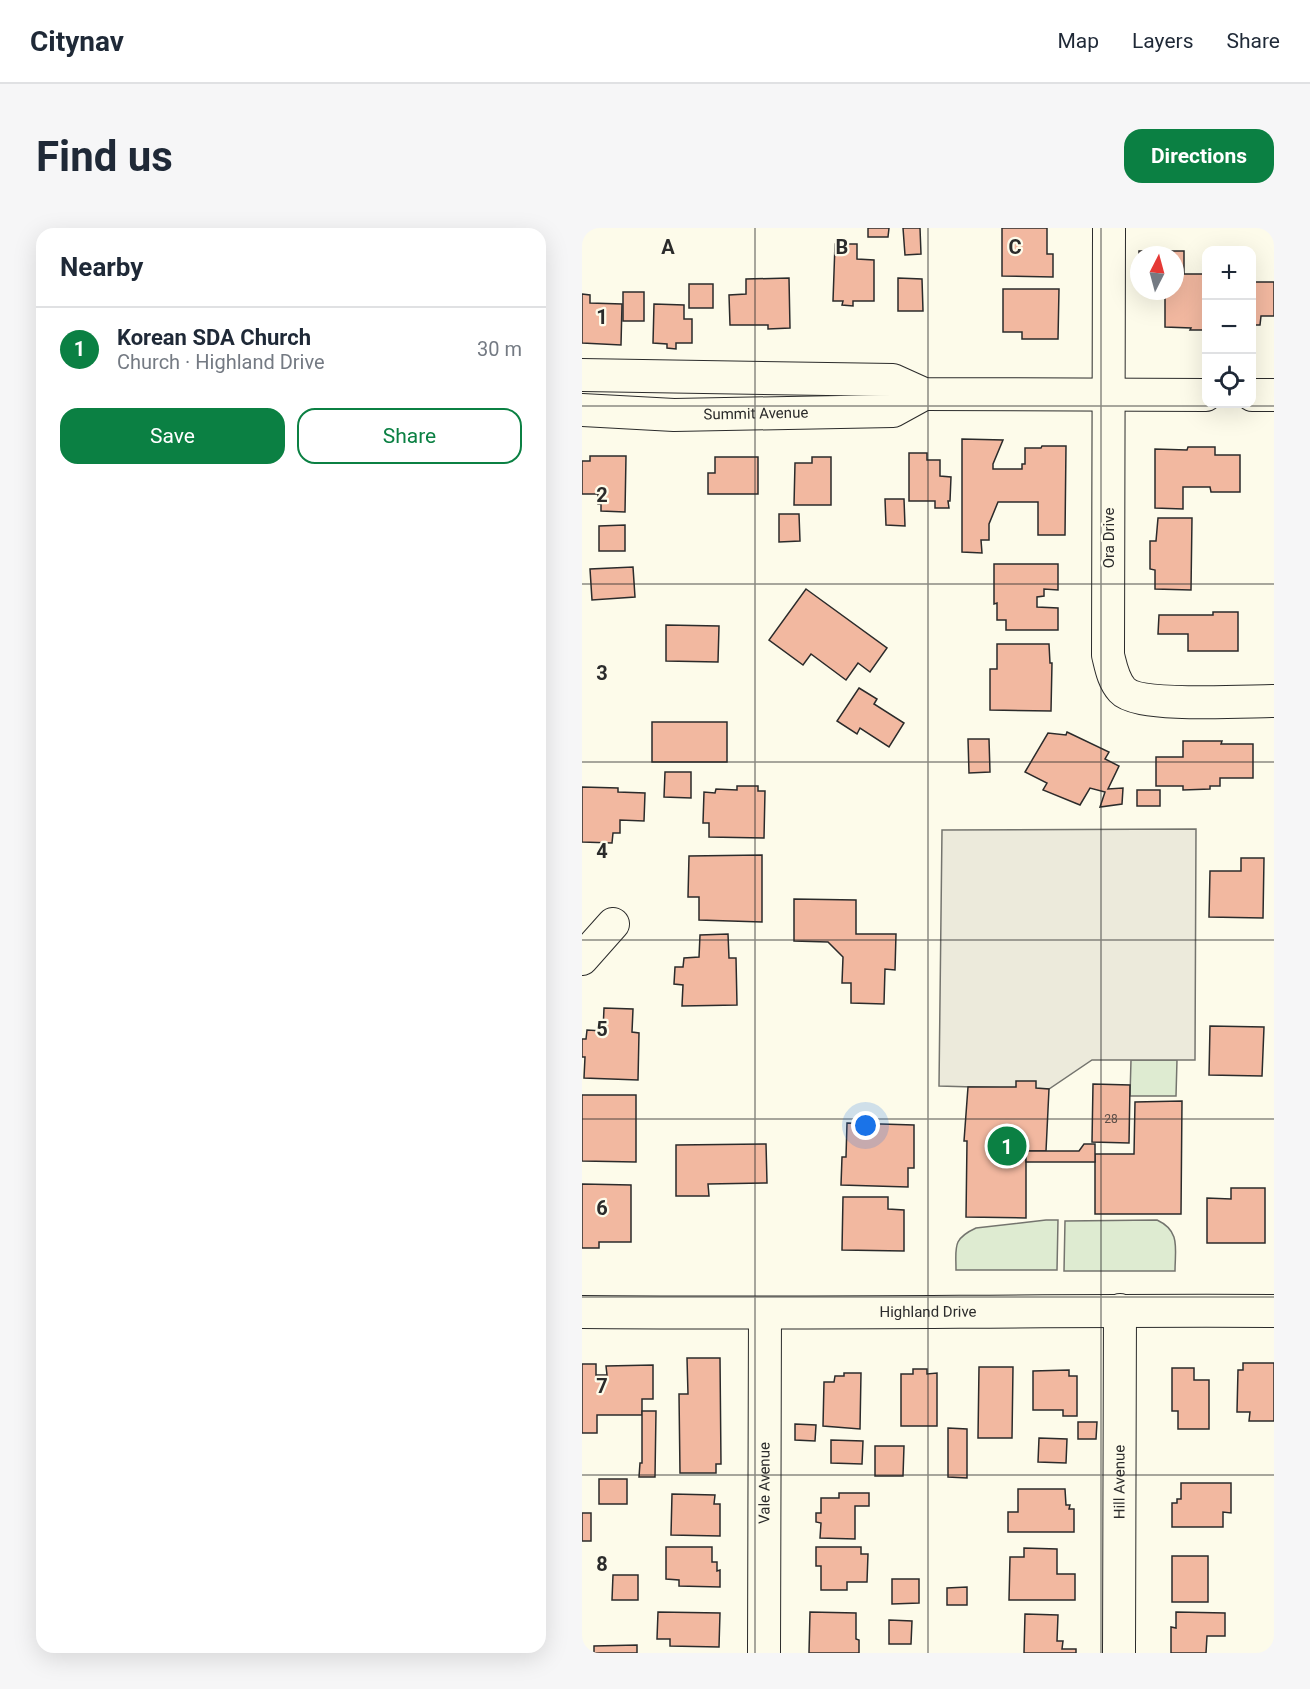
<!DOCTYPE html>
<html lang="en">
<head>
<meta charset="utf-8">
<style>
  body { margin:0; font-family:Roboto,sans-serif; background:#f6f6f7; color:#1f2937 }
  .controls { position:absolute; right:18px; top:18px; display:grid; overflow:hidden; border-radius:12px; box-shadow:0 6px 24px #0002 }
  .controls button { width:54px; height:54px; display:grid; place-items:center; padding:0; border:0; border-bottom:2px solid #e0e1e3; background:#fff; color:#1f2937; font:30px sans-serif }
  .compass { position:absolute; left:548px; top:18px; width:54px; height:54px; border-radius:50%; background:#fff; box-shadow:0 6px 24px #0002; rotate:6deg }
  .you { position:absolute; left:284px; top:898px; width:21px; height:21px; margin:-15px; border:4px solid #fff; border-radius:50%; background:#1a73e8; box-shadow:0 0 0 9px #1a73e833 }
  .badge { display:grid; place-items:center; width:39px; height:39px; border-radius:50%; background:#0b8043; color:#fff; font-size:20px; font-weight:700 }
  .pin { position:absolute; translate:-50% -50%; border:3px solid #fff; box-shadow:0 2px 6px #0006 }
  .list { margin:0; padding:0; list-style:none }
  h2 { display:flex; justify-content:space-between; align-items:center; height:78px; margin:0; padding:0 24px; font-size:26px }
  h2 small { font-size:20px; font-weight:400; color:#747a83 }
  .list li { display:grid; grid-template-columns:39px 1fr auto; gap:18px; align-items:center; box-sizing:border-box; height:84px; padding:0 24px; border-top:2px solid #e0e1e3 }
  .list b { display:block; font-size:22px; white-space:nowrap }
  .list p { margin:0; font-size:20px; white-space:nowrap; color:#747a83 }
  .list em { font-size:20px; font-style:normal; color:#747a83 }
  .actions { display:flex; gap:12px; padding:18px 24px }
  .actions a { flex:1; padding:14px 0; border:2px solid #0b8043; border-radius:18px; text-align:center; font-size:21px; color:#0b8043 }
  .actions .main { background:#0b8043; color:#fff }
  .icon { flex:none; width:33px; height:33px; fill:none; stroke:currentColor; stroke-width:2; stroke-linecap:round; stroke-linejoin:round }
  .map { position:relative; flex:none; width:692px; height:1425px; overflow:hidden; border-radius:18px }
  header { display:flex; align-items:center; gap:36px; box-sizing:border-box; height:84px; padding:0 30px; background:#fff; border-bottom:2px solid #e0e1e3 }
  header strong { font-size:28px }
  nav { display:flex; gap:33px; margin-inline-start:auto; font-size:21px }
  .intro { display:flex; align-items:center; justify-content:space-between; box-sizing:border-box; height:144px; padding:0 36px }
  h1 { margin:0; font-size:42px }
  .button { padding:15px 27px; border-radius:18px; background:#0b8043; color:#fff; font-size:21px; font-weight:700 }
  main { display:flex; gap:36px; padding:0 36px }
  aside { flex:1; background:#fff; border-radius:18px; box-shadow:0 6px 24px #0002 }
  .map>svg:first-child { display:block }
</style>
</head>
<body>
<header>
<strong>Citynav</strong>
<nav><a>Map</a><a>Layers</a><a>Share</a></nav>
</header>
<div class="intro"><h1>Find us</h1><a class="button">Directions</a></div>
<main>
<aside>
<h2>Nearby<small></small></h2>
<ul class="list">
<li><span class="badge">1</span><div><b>Korean SDA Church</b><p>Church · Highland Drive</p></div><em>30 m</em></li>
</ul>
<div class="actions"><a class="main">Save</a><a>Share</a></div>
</aside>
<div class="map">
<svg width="692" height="1425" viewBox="0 0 692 1425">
  <rect width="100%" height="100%" fill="#fdfbea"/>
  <g fill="#deebd1" stroke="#74746e" stroke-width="1.5">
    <path d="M 549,832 L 595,832 L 594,868 L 548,868 Z"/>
    <path d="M 464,992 L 476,992 L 475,1042 L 374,1042 C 374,1019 370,1011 394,1000 Z"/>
    <path d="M 575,992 C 599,1003 593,1021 593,1043 L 482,1043 L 483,993 Z"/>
  </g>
  <path fill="#eceadb" stroke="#74746e" stroke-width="1.5" d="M 614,601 L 613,832 L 510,832 L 467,861 L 357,858 L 360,602 Z"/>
  <g fill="#f2b8a0" stroke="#2b2b2b" stroke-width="1.5">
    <path d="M 286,0 L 307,0 L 306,9 L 286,9 Z"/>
    <path d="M 321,0 L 338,0 L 339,26 L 323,27 Z"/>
    <path d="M 420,0 L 465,0 L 465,26 L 471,26 L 471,49 L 420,48 Z"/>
    <path d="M 253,16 L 275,16 L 275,31 L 292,32 L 292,73 L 271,73 L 271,78 L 260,77 L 261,73 L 251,73 Z"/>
    <path d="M 557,23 L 602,23 L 602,46 L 624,46 L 624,102 L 608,102 L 609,100 L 583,99 L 583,63 L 593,63 L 593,27 L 557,27 L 557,46 Z"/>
    <path d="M 207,50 L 208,100 L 186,101 L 186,97 L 148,97 L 147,67 L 164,66 L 164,51 Z"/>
    <path d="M 316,50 L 340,51 L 341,83 L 316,83 Z"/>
    <path d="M 670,54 L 692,54 L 692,88 L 679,88 L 678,97 L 670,97 Z"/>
    <rect x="107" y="56" width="24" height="24"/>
    <path d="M 421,61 L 477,61 L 476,111 L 440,111 L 440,104 L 421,104 Z"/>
    <rect x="41" y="64" width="21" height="29"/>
    <path d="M 0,66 L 8,67 L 8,75 L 40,76 L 39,117 L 0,115 Z"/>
    <path d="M 72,76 L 102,77 L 102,91 L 110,91 L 110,115 L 94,115 L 94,121 L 85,120 L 85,116 L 71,115 Z"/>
    <path d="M 380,211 L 421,212 L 411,236 L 411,241 L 440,241 L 440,236 L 443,236 L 443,220 L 459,220 L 460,218 L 484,218 L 483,307 L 456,307 L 456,274 L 416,274 L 407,296 L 407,312 L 399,312 L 400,325 L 380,324 Z"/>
    <path d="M 606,219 L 633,219 L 633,227 L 658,227 L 658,264 L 629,264 L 628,259 L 601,259 L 601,281 L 573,280 L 573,221 L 605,222 Z"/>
    <path d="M 327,225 L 345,225 L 345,232 L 358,232 L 358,248 L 369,249 L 368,273 L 366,273 L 367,280 L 353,280 L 353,273 L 327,273 Z"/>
    <path d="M 8,228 L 44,228 L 43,284 L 19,283 L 19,276 L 16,276 L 16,266 L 0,266 L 0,233 L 8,233 Z"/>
    <path d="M 133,229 L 176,229 L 176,266 L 126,266 L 126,245 L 133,245 Z"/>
    <path d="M 230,229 L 249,229 L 249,277 L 212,277 L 213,235 L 230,235 Z"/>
    <path d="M 303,271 L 322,271 L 323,298 L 304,297 Z"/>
    <path d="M 197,286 L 217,286 L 218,313 L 197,314 Z"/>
    <path d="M 576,290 L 610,290 L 609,362 L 573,361 L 573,342 L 568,341 L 568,313 L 574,313 Z"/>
    <path d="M 43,297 L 43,323 L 17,323 L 17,298 Z"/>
    <path d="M 412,336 L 476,336 L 476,362 L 462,361 L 462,368 L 455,369 L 455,379 L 476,380 L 476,402 L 424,402 L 424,392 L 415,392 L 415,375 L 412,376 Z"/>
    <path d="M 51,339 L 53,369 L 10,372 L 8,341 Z"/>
    <path d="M 224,361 L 305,420 L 288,444 L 276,435 L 264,452 L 229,426 L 221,437 L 187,412 Z"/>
    <path d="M 631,384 L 656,384 L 656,423 L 606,423 L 606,406 L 576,406 L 577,387 L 631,387 Z"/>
    <path d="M 84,397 L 137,398 L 136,434 L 84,433 Z"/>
    <path d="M 415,416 L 467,416 L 468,435 L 470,435 L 469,483 L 408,482 L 408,441 L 415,441 Z"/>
    <path d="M 277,460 L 295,471 L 292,476 L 322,495 L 307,519 L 278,500 L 275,506 L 255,493 Z"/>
    <rect x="70" y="494" width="75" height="40"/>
    <path d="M 485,504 L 527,524 L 523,531 L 537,538 L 526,561 L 541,560 L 540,576 L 518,579 L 523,564 L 508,560 L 498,577 L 461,562 L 465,555 L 443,544 L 466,505 L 484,507 Z"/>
    <path d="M 386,511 L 407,511 L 408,544 L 387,545 Z"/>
    <path d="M 601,513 L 640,513 L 639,516 L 671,516 L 671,550 L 638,550 L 638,558 L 628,558 L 628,561 L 601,562 L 601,558 L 574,558 L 574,529 L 601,529 Z"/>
    <path d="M 83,544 L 109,544 L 109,570 L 82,569 Z"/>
    <path d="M 155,558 L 176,558 L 176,563 L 183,563 L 182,610 L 127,609 L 127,595 L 121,595 L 122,564 L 133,565 L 134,561 L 155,562 Z"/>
    <path d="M 0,559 L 36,560 L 36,564 L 63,565 L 62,593 L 38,592 L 38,605 L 31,605 L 30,615 L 0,614 Z"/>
    <rect x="555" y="562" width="23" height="16"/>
    <path d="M 180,627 L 180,694 L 117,692 L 117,669 L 106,669 L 107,628 Z"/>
    <path d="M 659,630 L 682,630 L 681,690 L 627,689 L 628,643 L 659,643 Z"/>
    <path d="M 212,671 L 274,672 L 274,706 L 314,706 L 313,742 L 303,741 L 302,776 L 269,775 L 269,755 L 260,755 L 261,729 L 246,714 L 212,713 Z"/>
    <path d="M 146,706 L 147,730 L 154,730 L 155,777 L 100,778 L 101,757 L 92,756 L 93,739 L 101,739 L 102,730 L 117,729 L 118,707 Z"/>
    <path d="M 22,780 L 51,781 L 50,804 L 57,805 L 56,852 L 2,850 L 3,829 L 0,829 L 0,811 L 4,811 L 5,802 L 21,803 Z"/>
    <path d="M 628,798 L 682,799 L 680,848 L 627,847 Z"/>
    <path d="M 434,853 L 454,853 L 454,860 L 467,861 L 464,923 L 444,923 L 444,990 L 384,989 L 385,913 L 382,913 L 386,859 L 434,859 Z"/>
    <path d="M 511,856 L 548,857 L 547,915 L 510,914 Z"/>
    <path d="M 0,867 L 54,867 L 54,934 L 0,933 Z"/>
    <path d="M 600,873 L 599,986 L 513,986 L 513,926 L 552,926 L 553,874 Z"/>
    <path d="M 265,895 L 332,897 L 332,940 L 326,940 L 326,959 L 259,957 L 260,929 L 264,929 Z"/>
    <path d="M 184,916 L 185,955 L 126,956 L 127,968 L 94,968 L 94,917 Z"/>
    <path d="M 502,916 L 513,916 L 513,934 L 444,934 L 444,923 L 497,923 Z"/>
    <path d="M 0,956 L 49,957 L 49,1014 L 17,1014 L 17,1020 L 0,1020 Z"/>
    <path d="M 649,960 L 683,960 L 683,1015 L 625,1015 L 625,970 L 649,971 Z"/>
    <path d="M 261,969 L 306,969 L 306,981 L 322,982 L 322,1023 L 260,1022 Z"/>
    <path d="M 105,1130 L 138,1130 L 139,1236 L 134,1236 L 134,1245 L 98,1245 L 97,1166 L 106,1166 Z"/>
    <path d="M 661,1135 L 692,1135 L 692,1193 L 667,1193 L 668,1184 L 655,1184 L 656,1142 L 661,1142 Z"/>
    <path d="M 0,1136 L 14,1136 L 14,1147 L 25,1147 L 24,1138 L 71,1137 L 71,1171 L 60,1171 L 60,1187 L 15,1187 L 15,1205 L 0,1205 Z"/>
    <path d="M 397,1139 L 431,1139 L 430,1210 L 396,1210 Z"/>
    <path d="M 590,1140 L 612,1140 L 612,1152 L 627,1152 L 627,1201 L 596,1201 L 596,1183 L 590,1183 Z"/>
    <path d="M 331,1141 L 345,1141 L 345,1146 L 355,1145 L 355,1198 L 319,1198 L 319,1146 L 331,1146 Z"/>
    <path d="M 487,1142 L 487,1148 L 495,1148 L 495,1188 L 481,1188 L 481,1182 L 451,1182 L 451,1143 Z"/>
    <path d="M 262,1145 L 279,1145 L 278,1201 L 241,1198 L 242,1154 L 252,1154 L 253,1148 L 262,1148 Z"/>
    <path d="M 60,1183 L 74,1183 L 73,1249 L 57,1249 L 58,1235 L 60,1235 Z"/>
    <path d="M 496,1194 L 515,1194 L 514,1211 L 496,1211 Z"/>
    <path d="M 213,1196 L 234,1197 L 233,1213 L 213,1212 Z"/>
    <path d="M 366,1200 L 385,1201 L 385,1250 L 366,1249 Z"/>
    <path d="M 457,1210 L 485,1211 L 484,1235 L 456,1234 Z"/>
    <path d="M 249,1212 L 281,1213 L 280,1236 L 249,1235 Z"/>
    <path d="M 293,1218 L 322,1218 L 321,1248 L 293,1248 Z"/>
    <rect x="17" y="1251" width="28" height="25"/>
    <path d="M 599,1255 L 649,1255 L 649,1285 L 641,1284 L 641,1299 L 590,1299 L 590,1275 L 595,1275 L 595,1271 L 599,1271 Z"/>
    <path d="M 436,1261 L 483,1261 L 484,1277 L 488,1277 L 487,1281 L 492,1281 L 492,1304 L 426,1304 L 426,1284 L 436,1284 Z"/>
    <path d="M 257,1265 L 287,1265 L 287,1278 L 273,1278 L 273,1311 L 238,1310 L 239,1295 L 234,1294 L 234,1285 L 239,1285 L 239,1270 L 257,1270 Z"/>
    <path d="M 90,1266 L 133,1267 L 132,1276 L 138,1276 L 138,1308 L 89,1307 Z"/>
    <rect x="0" y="1285" width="9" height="28"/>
    <path d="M 84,1319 L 130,1319 L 130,1334 L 135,1334 L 135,1343 L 138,1342 L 138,1359 L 97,1358 L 97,1352 L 84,1351 Z"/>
    <path d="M 234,1319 L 279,1319 L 279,1326 L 286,1326 L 285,1354 L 265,1354 L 265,1362 L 239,1362 L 239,1338 L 234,1338 Z"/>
    <path d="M 442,1320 L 475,1321 L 475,1346 L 493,1346 L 493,1372 L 427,1372 L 428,1329 L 442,1329 Z"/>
    <rect x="590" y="1328" width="36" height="46"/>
    <path d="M 31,1347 L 56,1347 L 56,1372 L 30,1372 Z"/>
    <path d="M 310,1351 L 337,1351 L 337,1375 L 310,1376 Z"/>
    <path d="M 385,1359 L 385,1377 L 365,1377 L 365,1360 Z"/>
    <path d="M 76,1384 L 138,1385 L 137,1419 L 88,1418 L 88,1411 L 75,1411 Z"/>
    <path d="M 228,1384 L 274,1385 L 274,1411 L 277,1412 L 277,1425 L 227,1425 Z"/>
    <path d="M 594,1384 L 643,1385 L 643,1408 L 625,1408 L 624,1425 L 589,1425 L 589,1399 L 594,1400 Z"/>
    <path d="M 443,1386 L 476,1387 L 475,1413 L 481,1413 L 480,1421 L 494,1421 L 494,1425 L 442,1425 Z"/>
    <path d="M 307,1392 L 330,1393 L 329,1416 L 307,1416 Z"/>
    <path d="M 55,1417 L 55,1425 L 12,1425 L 12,1418 Z"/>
  </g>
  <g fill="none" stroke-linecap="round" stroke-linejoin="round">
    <g stroke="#2b2b2b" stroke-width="34">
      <g id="minor">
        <path d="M 527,0 L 526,427 C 529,439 531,452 540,462 C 556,480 664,473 692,473"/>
        <path d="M 0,147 L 311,152 L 342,166 L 624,167"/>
        <path d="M 670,167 L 692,167"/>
        <path id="s1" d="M 0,182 L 92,187 L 311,183 L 342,166"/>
        <path d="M 0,731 L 31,696"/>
        <path id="s2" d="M 0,1084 C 231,1086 461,1082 692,1083"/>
        <path id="s3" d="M 182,1425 L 183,1085"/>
        <path id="s4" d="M 537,1425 L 538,1082"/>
      </g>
    </g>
    <use href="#minor" stroke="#fdfbea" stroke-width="32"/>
  </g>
  <path fill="none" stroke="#2b2b2b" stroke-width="1.5" stroke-opacity="0.55" d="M 173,0 L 173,1425M 346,0 L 346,1425M 519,0 L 519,1425M 0,178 L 692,178M 0,356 L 692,356M 0,534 L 692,534M 0,712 L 692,712M 0,891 L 692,891M 0,1069 L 692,1069M 0,1247 L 692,1247"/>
  <g text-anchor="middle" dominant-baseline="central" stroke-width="4.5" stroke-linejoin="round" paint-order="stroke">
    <g font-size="12" fill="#5d4e48">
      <text x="529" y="891">28</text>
    </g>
    <g font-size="15" fill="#2b2b2b" stroke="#fdfbea">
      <text stroke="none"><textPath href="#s1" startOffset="174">Summit Avenue</textPath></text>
      <text transform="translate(527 310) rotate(-90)">Ora Drive</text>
      <text stroke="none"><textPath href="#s2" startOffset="346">Highland Drive</textPath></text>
      <text stroke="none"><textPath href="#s4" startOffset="171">Hill Avenue</textPath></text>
      <text stroke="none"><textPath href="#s3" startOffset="170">Vale Avenue</textPath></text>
    </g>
  </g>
  <g font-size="20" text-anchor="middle" font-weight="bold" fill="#2b2b2b" stroke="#fdfbea" stroke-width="4.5" stroke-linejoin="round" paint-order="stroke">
    <text x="86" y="26">A</text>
    <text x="260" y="26">B</text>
    <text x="433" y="26">C</text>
    <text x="20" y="96">1</text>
    <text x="20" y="274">2</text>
    <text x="20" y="452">3</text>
    <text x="20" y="630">4</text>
    <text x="20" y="808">5</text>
    <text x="20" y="987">6</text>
    <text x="20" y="1165">7</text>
    <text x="20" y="1343">8</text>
  </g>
</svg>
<div class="controls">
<button>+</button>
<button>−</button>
<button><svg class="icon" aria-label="locate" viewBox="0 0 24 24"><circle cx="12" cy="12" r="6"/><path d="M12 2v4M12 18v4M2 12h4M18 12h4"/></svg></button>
</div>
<svg class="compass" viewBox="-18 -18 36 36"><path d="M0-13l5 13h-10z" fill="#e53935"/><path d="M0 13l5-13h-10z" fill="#747a83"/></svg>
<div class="you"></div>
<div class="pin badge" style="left:425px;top:918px">1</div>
</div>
</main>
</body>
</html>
